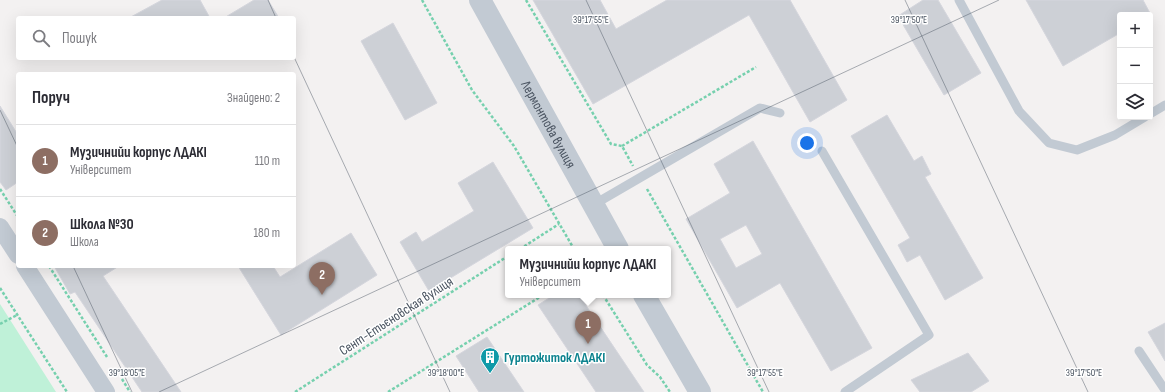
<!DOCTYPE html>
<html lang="uk">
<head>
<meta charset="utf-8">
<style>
  body { margin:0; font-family:"Sofia Sans Condensed",sans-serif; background:#f7f7f7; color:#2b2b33 }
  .controls { position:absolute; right:12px; top:12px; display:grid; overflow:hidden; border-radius:4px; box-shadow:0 4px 16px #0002 }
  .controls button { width:36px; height:36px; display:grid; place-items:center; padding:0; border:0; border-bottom:1px solid #e1e1e2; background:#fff; color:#2b2b33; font:20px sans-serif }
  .you { position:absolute; left:807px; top:143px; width:14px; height:14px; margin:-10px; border:3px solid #fff; border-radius:50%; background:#1a73e8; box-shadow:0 0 0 6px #1a73e833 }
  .badge { display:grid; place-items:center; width:26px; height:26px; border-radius:50%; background:#145aea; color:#fff; font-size:13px; font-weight:700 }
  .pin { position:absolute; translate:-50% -33px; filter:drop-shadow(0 1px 2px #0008) }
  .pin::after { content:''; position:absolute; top:21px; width:14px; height:12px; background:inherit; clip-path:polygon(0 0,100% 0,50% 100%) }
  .popup { position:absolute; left:505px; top:246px; width:166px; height:52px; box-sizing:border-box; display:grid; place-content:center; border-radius:4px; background:#fff; filter:drop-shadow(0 1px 3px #0005); font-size:13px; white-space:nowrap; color:#7c7c81 }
  .popup b { font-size:15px; color:#2b2b33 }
  .popup::after { content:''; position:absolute; left:50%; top:100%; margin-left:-8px; border:8px solid transparent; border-top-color:#fff }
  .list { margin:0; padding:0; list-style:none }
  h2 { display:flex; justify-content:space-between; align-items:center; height:52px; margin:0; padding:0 16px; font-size:17px }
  h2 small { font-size:13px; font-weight:400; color:#7c7c81 }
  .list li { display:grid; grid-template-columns:26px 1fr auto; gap:12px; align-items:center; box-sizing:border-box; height:72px; padding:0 16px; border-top:1px solid #e1e1e2 }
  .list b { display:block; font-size:15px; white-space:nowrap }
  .list p { margin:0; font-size:13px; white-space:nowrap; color:#7c7c81 }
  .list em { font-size:13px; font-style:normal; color:#7c7c81 }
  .icon { flex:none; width:22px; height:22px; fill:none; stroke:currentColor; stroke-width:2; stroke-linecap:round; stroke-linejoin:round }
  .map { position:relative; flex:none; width:1165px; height:392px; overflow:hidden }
  .search { position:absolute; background:#fff; box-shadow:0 4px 16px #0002; left:16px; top:16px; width:280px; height:44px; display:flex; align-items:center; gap:10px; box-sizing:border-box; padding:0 14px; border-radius:4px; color:#7c7c81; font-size:15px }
  .panel { position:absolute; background:#fff; box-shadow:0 4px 16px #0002; left:16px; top:72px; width:280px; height:196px; border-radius:4px }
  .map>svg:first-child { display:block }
</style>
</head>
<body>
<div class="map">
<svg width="1165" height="392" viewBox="0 0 1165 392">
  <rect width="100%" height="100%" fill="#f3f1f1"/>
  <path fill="#bff1d8" d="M 0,304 L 56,392 L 0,392 Z"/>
  <g fill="#cdd0d6" stroke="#d5d6dd" fill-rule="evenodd">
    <path d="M 162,0 L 200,0 L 210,18 L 129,18 Z"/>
    <path d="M 254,0 L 268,0 L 279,18 L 224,18 Z"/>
    <path d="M 533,0 L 600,0 L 616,29 L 667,0 L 790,0 L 847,100 L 810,122 L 749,15 L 593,104 Z"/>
    <path d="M 923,0 L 938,0 L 981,73 L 944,95 L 898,16 Z"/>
    <path d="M 1026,0 L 1143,0 L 1151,15 L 1120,15 L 1120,33 L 1063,66 Z"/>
    <path d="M 393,23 L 437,103 L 405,120 L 361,41 Z"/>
    <path d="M 0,106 L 18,135 L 18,182 L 6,190 L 0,182 Z"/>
    <path d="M 887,115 L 914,161 L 922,156 L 931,174 L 925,177 L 983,278 L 945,300 L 920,255 L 907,262 L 898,245 L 910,238 L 851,136 Z"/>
    <path d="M 753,141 L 872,348 L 831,371 L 780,283 L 737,308 L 686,219 L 730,193 L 714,164 ZM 746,225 L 762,254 L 736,268 L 720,239 Z"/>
    <path d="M 493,162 L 533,228 L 429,291 L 400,242 L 416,232 L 422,242 L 474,211 L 458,183 Z"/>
    <path d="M 351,233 L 377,275 L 281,335 L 238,266 L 273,266 L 280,277 Z"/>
    <path d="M 54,266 L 119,266 L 103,276 L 181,392 L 142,392 L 75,292 L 70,294 Z"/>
    <path d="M 554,295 L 579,295 L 644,392 L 596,392 L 538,305 Z"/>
    <path d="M 1165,323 L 1165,361 L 1148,332 Z"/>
    <path d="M 487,337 L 524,392 L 479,392 L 456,356 Z"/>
    <path d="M 968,353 L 989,381 L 971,392 L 920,392 L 911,380 Z"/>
  </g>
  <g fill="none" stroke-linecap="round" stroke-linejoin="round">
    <g stroke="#76d0ae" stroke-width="2.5" stroke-dasharray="3 2" stroke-linecap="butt">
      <path d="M 422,0 L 472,90 L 514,146 L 574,249"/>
      <path d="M 526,0 L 611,144 L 622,146 L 633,166"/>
      <path d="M 622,146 L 756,67"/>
      <path d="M 0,189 L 18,217"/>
      <path d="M 647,189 L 763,392"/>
      <path d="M 520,249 L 559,224"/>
      <path d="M 49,266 L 107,357"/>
      <path d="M 0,288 L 67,392"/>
      <path d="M 603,295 L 647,365 L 660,377 L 670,392"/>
      <path d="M 0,324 L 17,315"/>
      <path d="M 122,379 L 130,392"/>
      <path d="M 295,392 L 508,256"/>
      <path d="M 388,392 L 543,295"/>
    </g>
    <g stroke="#c2cad3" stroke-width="9">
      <path d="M 959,0 L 1019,111 L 1049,143 L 1077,150 L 1115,135 L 1145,117"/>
      <path d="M 1150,114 L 1165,105"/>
      <path d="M 822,151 L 929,335 L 845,392"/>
      <path d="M 593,205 L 760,108 L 780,113"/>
      <path d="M 1139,351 L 1165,390"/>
    </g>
    <g stroke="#c2cad3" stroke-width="18">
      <path d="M 0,227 L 18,255"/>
      <path d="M 25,266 L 106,392"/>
    </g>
    <g stroke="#c2cad3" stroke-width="22">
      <path id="s1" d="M 480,0 L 618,249"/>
      <path d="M 644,295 L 700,392"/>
    </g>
  </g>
  <path fill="none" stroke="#48525f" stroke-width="1" stroke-opacity="0.45" d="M 268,0 L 276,18M 586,0 L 769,392M 905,0 L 1088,392M 294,57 L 450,392M 0,110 L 18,148M 73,266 L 132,392M 159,392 L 999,0"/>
  <defs>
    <g id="building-pin" transform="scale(1)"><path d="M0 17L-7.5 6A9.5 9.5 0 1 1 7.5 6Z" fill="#0f9aa8" stroke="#fff"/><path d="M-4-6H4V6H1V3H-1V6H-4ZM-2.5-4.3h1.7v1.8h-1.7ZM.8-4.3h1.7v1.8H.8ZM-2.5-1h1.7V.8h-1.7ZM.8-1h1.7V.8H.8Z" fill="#fff"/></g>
  </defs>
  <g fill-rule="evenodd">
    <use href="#building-pin" x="490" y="357"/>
  </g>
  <g text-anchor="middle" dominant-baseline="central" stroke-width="3" stroke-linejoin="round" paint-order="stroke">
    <g font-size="14" fill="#48525f" stroke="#fff">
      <text stroke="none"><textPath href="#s1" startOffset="142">Лермонтова вулиця</textPath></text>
      <text transform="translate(396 316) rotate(-33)">Сент-Етьєновская вулиця</text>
    </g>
    <g font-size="14" font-weight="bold" fill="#0d838f" stroke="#fff" text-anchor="start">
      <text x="504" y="357">Гуртожиток ЛДАКІ</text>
    </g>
  </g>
  <g font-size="10" text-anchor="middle" fill="#48525f" stroke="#fff" stroke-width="3" stroke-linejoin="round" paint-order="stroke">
    <text x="591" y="23">39°17'55"E</text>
    <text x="909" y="23">39°17'50"E</text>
    <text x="127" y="376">39°18'05"E</text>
    <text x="446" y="376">39°18'00"E</text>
    <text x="765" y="376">39°17'55"E</text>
    <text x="1084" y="376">39°17'50"E</text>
  </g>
</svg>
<div class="controls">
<button>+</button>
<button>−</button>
<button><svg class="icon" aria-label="layers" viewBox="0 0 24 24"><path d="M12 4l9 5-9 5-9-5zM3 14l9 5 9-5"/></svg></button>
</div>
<div class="you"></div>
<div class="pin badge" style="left:588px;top:344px;background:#8d6e63">1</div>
<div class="popup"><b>Музичнийи корпус ЛДАКІ</b>Університет</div>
<div class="pin badge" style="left:322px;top:295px;background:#8d6e63">2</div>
<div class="search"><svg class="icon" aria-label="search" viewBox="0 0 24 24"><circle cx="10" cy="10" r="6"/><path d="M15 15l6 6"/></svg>Пошук</div>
<section class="panel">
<h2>Поруч<small>Знайдено: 2</small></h2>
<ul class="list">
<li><span class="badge" style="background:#8d6e63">1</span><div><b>Музичнийи корпус ЛДАКІ</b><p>Університет</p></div><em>110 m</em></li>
<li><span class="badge" style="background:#8d6e63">2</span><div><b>Школа №30</b><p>Школа</p></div><em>180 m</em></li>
</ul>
</section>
</div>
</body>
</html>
